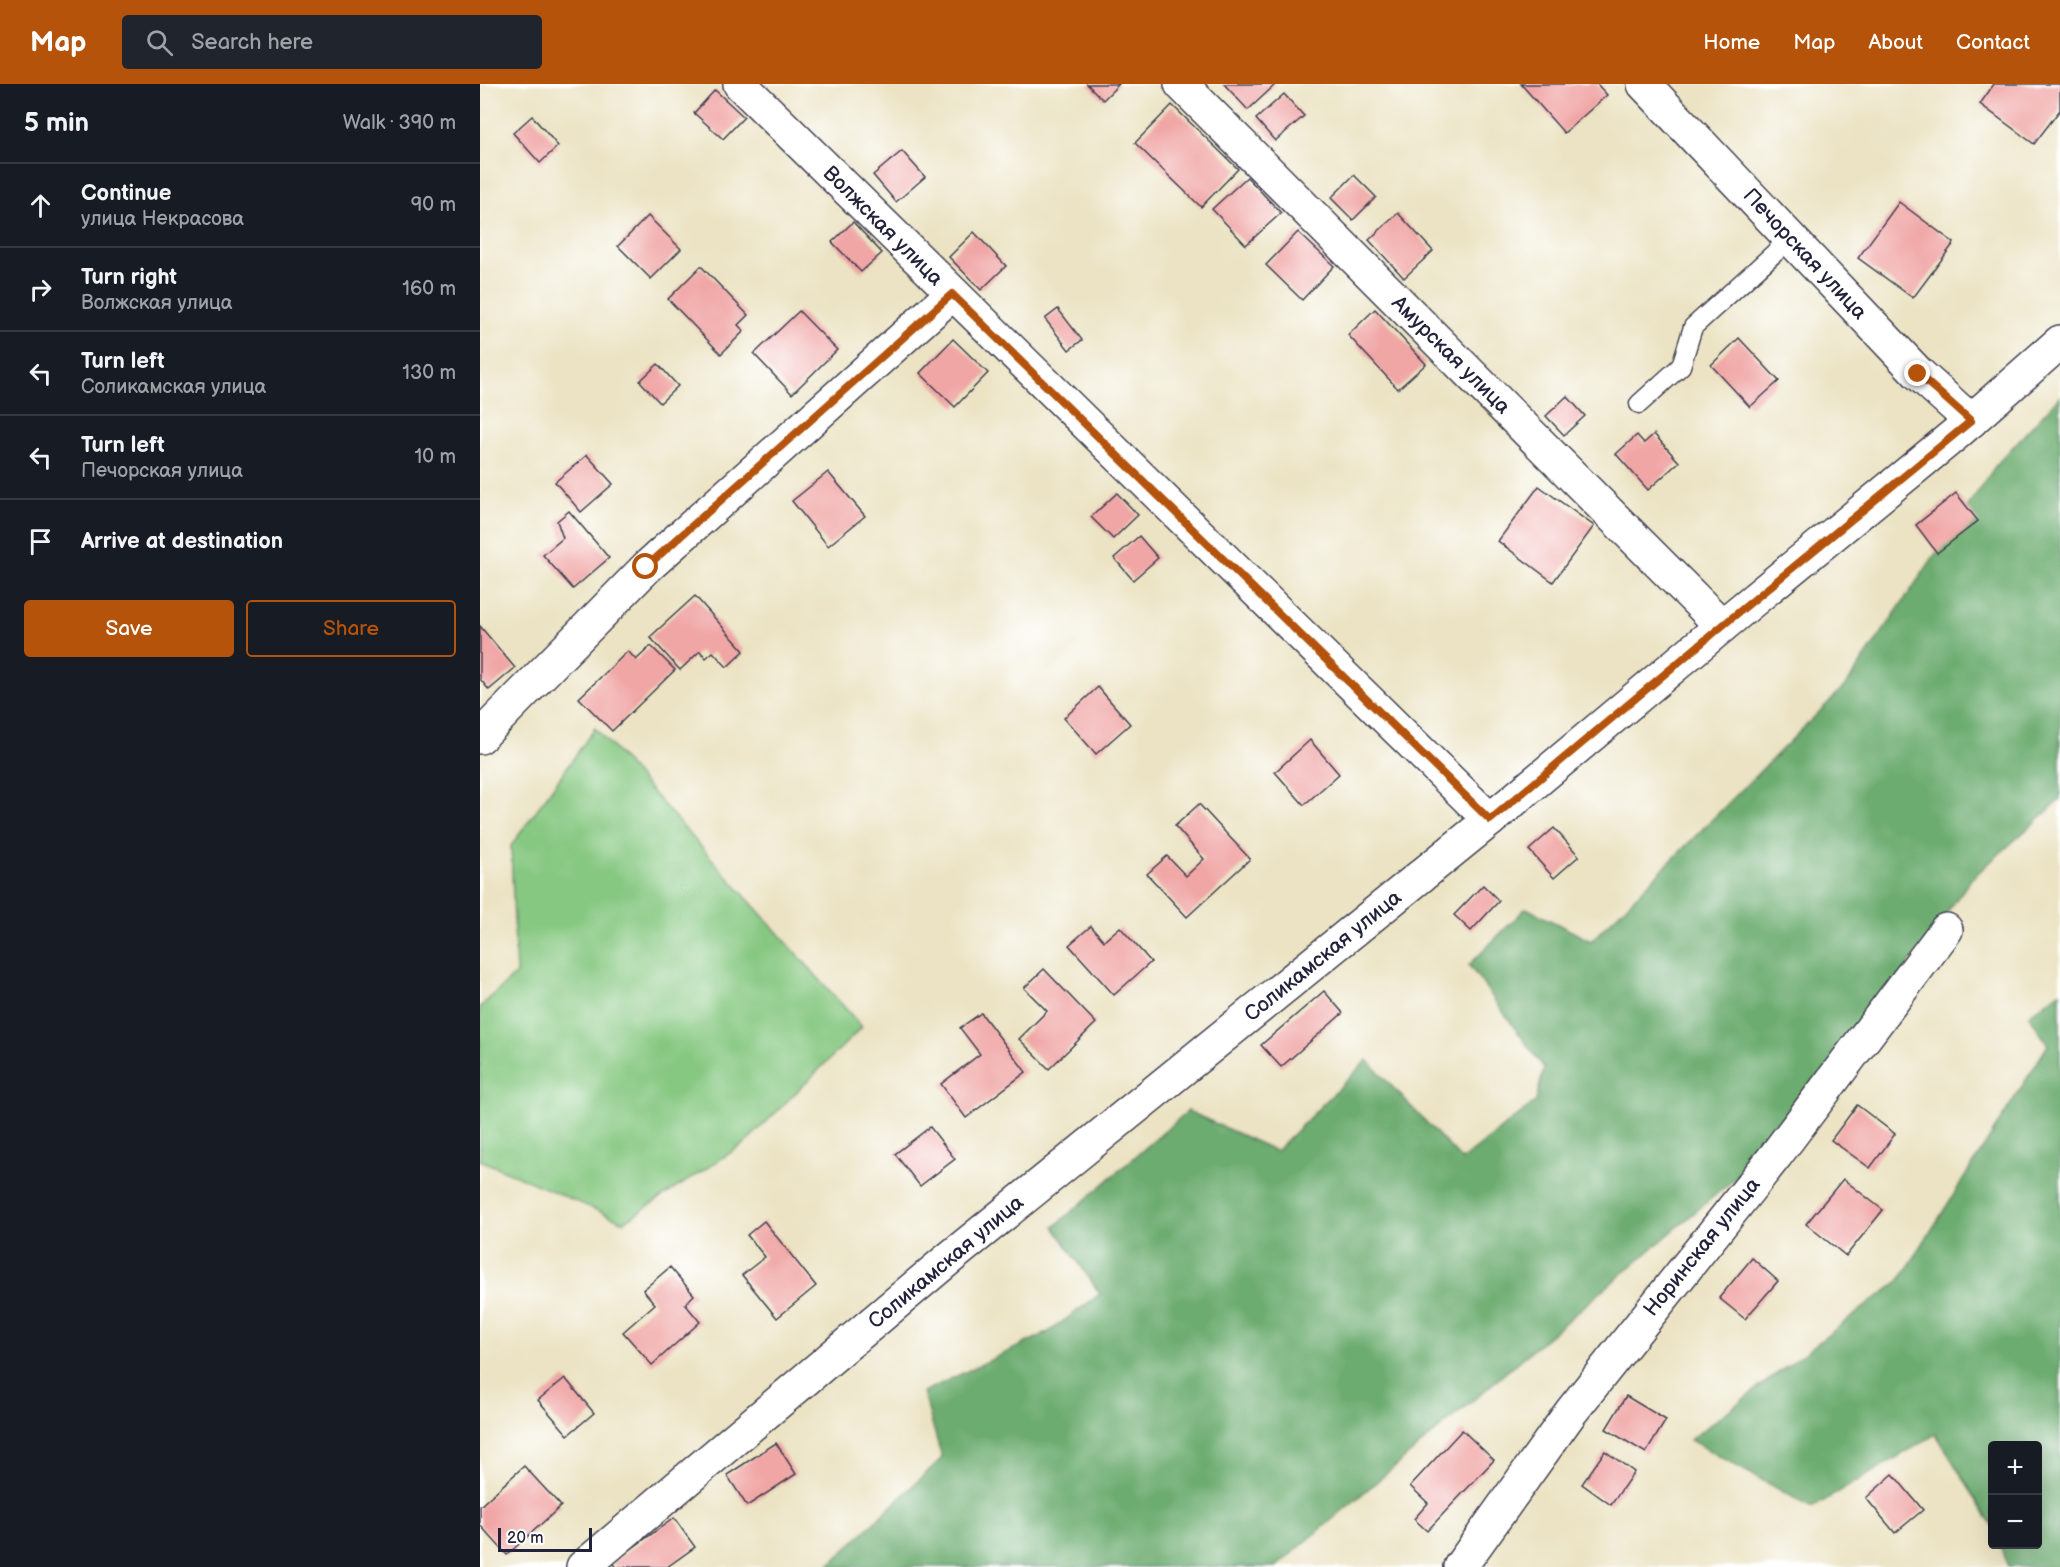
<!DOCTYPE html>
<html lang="en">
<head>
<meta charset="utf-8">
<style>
  body { margin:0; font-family:"Balsamiq Sans",sans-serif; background:#20242c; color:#f1f3f6 }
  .controls { position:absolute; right:18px; bottom:18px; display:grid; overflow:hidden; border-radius:6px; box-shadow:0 6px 24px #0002 }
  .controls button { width:54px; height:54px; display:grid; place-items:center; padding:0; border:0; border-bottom:2px solid #363941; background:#171b24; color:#f1f3f6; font:30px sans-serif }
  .scale { position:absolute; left:18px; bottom:15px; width:94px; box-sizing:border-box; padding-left:6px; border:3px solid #22223b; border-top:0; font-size:16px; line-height:21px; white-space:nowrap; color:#22223b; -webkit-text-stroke:4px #fff; paint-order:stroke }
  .stop { position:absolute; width:18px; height:18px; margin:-14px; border:4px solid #b45309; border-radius:50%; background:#fff }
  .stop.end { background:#b45309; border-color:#fff; box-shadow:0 2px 6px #0008 }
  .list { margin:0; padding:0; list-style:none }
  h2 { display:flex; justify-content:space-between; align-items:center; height:78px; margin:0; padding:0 24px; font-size:26px }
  h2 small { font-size:20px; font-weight:400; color:#9ea1a6 }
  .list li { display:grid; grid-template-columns:39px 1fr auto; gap:18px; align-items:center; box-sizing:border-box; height:84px; padding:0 24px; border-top:2px solid #363941 }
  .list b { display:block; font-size:22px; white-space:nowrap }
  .list p { margin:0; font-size:20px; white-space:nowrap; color:#9ea1a6 }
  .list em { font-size:20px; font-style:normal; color:#9ea1a6 }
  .actions { display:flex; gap:12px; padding:18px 24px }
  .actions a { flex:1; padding:14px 0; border:2px solid #b45309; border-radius:6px; text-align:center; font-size:21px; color:#b45309 }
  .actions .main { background:#b45309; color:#fff }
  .icon { flex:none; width:33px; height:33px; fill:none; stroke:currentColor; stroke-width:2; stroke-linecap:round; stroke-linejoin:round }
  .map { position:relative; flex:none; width:1580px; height:1483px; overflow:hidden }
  header { display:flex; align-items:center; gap:36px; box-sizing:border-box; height:84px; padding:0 30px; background:#b45309; color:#fff }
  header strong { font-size:28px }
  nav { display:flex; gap:33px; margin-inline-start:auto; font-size:21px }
  .search { width:420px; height:54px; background:#20242c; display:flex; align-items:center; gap:15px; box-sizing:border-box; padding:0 21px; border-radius:6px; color:#9ea1a6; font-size:22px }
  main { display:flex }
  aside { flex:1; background:#171b24 }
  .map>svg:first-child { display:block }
</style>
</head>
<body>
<header>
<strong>Map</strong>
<div class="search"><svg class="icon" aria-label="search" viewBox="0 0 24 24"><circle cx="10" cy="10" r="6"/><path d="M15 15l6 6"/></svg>Search here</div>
<nav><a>Home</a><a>Map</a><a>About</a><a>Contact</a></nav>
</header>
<main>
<aside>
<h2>5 min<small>Walk · 390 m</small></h2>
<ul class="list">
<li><svg class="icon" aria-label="ahead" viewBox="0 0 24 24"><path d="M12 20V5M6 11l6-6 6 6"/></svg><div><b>Continue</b><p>улица Некрасова</p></div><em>90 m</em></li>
<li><svg class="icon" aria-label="right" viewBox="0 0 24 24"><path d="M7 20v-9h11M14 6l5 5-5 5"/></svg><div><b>Turn right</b><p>Волжская улица</p></div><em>160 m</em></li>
<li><svg class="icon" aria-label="left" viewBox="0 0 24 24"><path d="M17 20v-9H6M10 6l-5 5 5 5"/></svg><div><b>Turn left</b><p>Соликамская улица</p></div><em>130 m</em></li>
<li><svg class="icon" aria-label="left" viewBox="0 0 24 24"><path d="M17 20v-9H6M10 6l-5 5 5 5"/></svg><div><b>Turn left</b><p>Печорская улица</p></div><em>10 m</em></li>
<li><svg class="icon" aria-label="arrive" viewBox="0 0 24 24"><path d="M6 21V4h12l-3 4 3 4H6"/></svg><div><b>Arrive at destination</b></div></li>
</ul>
<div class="actions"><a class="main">Save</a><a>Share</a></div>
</aside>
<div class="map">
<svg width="1580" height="1483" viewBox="0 0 1580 1483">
  <rect width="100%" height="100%" fill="#fff"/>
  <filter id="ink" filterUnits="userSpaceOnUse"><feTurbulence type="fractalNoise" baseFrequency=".0167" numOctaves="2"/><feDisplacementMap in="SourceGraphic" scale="12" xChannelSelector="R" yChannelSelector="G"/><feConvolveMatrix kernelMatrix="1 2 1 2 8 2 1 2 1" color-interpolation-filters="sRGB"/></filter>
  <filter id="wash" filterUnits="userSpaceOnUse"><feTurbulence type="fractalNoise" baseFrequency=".008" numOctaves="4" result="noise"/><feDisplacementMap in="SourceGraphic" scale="24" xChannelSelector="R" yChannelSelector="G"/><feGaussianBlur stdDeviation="1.35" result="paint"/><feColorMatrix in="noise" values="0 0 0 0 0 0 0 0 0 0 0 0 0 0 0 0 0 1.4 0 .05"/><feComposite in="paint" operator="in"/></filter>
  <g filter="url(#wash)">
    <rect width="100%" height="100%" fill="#ebe3c3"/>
    <path fill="#86c881" stroke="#54755e" stroke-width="1.5" d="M 115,644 L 382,943 L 264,1060 L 144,1138 L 0,1076 L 0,923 L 36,890 L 31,762 Z"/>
    <g fill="#6cac6f" stroke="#476755" stroke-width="1.5">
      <path d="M 1580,312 L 1580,716 L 1491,795 L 1305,1052 L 796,1483 L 347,1483 L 462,1374 L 443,1308 L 567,1249 L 620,1210 L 574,1143 L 708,1027 L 796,1067 L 887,976 L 982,1076 L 1056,1017 L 1064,984 L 989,881 L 1046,824 L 1111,857 L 1367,600 L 1516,381 Z"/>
      <path d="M 1580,908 L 1580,1483 L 1528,1483 L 1520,1461 L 1558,1460 L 1558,1362 L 1512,1362 L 1512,1442 L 1456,1350 L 1332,1424 L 1210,1356 L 1420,1196 L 1568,961 L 1549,931 Z"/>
    </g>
    <g id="blocks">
      <g fill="#f0a6a5">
        <path d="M 607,0 L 639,0 L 623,16 Z"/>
        <path d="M 744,0 L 796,0 L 768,26 Z"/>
        <path d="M 1041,0 L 1117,0 L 1127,11 L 1084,49 Z"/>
        <path d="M 1514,0 L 1580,0 L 1580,26 L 1554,60 L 1500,20 Z"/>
        <path d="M 235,6 L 264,33 L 243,55 L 214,29 Z"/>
        <path d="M 804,10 L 824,32 L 795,57 L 776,35 Z"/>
        <path d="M 692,21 L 758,85 L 721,123 L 655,59 Z"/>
        <path d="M 52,32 L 78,62 L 60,79 L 33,49 Z"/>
        <path d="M 422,67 L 445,93 L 416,118 L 393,91 Z"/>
        <path d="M 874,91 L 896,113 L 873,136 L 851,114 Z"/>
        <path d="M 767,93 L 801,129 L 766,161 L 732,125 Z"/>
        <path d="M 1419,118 L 1474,159 L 1433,214 L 1378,174 Z"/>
        <path d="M 918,129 L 953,167 L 924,194 L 889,156 Z"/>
        <path d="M 168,132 L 201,165 L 171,195 L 138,162 Z"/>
        <path d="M 373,138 L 402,169 L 381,188 L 352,158 Z"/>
        <path d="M 494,148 L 526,182 L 501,206 L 469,173 Z"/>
        <path d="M 818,148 L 854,182 L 822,216 L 786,181 Z"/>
        <path d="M 221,182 L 268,231 L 258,241 L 264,247 L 241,270 L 188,215 Z"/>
        <path d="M 578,225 L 602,256 L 589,266 L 565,235 Z"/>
        <path d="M 895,225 L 946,280 L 918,305 L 868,251 Z"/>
        <path d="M 319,227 L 357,266 L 312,310 L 274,270 Z"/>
        <path d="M 1259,254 L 1299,297 L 1270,323 L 1231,281 Z"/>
        <path d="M 473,255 L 508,289 L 475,323 L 440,289 Z"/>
        <path d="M 178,280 L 198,302 L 180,319 L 160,297 Z"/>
        <path d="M 1087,312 L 1105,332 L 1084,351 L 1066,332 Z"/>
        <path d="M 1174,350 L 1199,378 L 1168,406 L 1136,370 L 1157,351 L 1164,359 Z"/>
        <path d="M 107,371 L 133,400 L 101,428 L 75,398 Z"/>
        <path d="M 348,388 L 385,432 L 348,462 L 312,417 Z"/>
        <path d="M 1059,402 L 1114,442 L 1073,498 L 1018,457 Z"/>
        <path d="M 637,409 L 658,431 L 633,455 L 611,433 Z"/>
        <path d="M 1476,409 L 1498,437 L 1457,469 L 1436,441 Z"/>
        <path d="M 89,427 L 129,474 L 93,505 L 63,471 L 83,454 L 77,437 Z"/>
        <path d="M 659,452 L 678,474 L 653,496 L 634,474 Z"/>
        <path d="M 215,512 L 264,567 L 247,583 L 233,568 L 226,574 L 220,567 L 200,586 L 170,553 Z"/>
        <path d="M 0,542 L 35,584 L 9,606 L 0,595 Z"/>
        <path d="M 171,562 L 195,586 L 132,647 L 99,614 L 148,567 L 156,576 Z"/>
        <path d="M 618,603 L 650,640 L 616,670 L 584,634 Z"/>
        <path d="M 830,656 L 859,690 L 824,721 L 795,688 Z"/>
        <path d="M 719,720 L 770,775 L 707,833 L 667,790 L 687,772 L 706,792 L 724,775 L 695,742 Z"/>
        <path d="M 1074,744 L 1099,772 L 1074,794 L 1049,766 Z"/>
        <path d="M 1003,801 L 1019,817 L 991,847 L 974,831 Z"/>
        <path d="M 611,842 L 624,857 L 640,843 L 671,878 L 634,911 L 589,861 Z"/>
        <path d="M 564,885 L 616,939 L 569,985 L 539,955 L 567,927 L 544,904 Z"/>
        <path d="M 844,907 L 863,929 L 801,983 L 781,961 Z"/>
        <path d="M 501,929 L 546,988 L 486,1034 L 461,1000 L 500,970 L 480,944 Z"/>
        <path d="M 1377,1021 L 1415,1050 L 1390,1084 L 1351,1056 Z"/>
        <path d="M 450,1043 L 475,1075 L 440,1102 L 415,1070 Z"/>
        <path d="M 1363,1095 L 1403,1126 L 1366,1172 L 1326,1140 Z"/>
        <path d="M 284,1137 L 336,1202 L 297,1234 L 262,1191 L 285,1173 L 267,1151 Z"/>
        <path d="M 1272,1174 L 1298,1197 L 1265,1235 L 1239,1214 Z"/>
        <path d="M 190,1183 L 214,1211 L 205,1220 L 220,1238 L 172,1281 L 143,1248 L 175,1220 L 163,1206 Z"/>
        <path d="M 85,1294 L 114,1329 L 88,1351 L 58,1316 Z"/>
        <path d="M 1146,1312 L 1186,1336 L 1166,1369 L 1126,1345 Z"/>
        <path d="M 982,1346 L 1014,1376 L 947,1447 L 934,1435 L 948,1419 L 930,1402 Z"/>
        <path d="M 296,1359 L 316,1390 L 267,1422 L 247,1391 Z"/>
        <path d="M 1125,1367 L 1154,1388 L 1131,1421 L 1102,1400 Z"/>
        <path d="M 44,1382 L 81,1422 L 27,1471 L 0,1441 L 0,1422 Z"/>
        <path d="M 1413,1390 L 1443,1426 L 1415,1449 L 1386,1414 Z"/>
        <path d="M 194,1434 L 215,1463 L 187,1483 L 136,1483 L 133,1478 Z"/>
      </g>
    </g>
  </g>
  <g filter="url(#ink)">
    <use href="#blocks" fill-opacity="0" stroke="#403f4f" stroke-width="1.5"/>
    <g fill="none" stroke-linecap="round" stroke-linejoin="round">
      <g stroke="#403f4f" stroke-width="21">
        <path id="service" d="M 1159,320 L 1201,282 L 1213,243 L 1310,155"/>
      </g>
      <g stroke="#403f4f" stroke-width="36">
        <g id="minor">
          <path d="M 260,0 L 1010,736"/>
          <path d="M 701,0 L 1242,542"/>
          <path d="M 1164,0 L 1438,289 L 1491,337"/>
          <path d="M 0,653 L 167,483 L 472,210"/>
          <path d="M 980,1483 L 1091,1328 L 1296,1071 L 1466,846"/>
        </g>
      </g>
      <g stroke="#403f4f" stroke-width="36">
        <path id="primary" d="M 103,1483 L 466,1177 L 1010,736 L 1242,542 L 1478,348 L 1580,258"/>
      </g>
      <use href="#service" stroke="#fff" stroke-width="18"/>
      <use href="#minor" stroke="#fff" stroke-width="33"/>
      <use href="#primary" stroke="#fff" stroke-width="33"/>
    </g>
  </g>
  <g fill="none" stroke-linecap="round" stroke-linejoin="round" filter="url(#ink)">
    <path stroke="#b45309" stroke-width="8" d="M 166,483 L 472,210 L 1010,736 L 1242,542 L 1491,337 L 1438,290"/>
  </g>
  <g text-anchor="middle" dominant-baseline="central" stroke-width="4.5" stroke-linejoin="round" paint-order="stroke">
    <g font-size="21" fill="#22223b" stroke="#fff">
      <text transform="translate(403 142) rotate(45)">Волжская улица</text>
      <text transform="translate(1325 170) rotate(47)">Печорская улица</text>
      <text transform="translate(971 271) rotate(45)">Амурская улица</text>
      <text transform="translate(843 872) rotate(-39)">Соликамская улица</text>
      <text transform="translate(1222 1163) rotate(-51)">Норинская улица</text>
      <text transform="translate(466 1178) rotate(-40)">Соликамская улица</text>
    </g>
  </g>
</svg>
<div class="controls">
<button>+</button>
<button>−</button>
</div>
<div class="scale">20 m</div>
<div class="stop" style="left:166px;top:483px"></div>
<div class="stop end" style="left:1438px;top:290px"></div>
</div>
</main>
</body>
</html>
